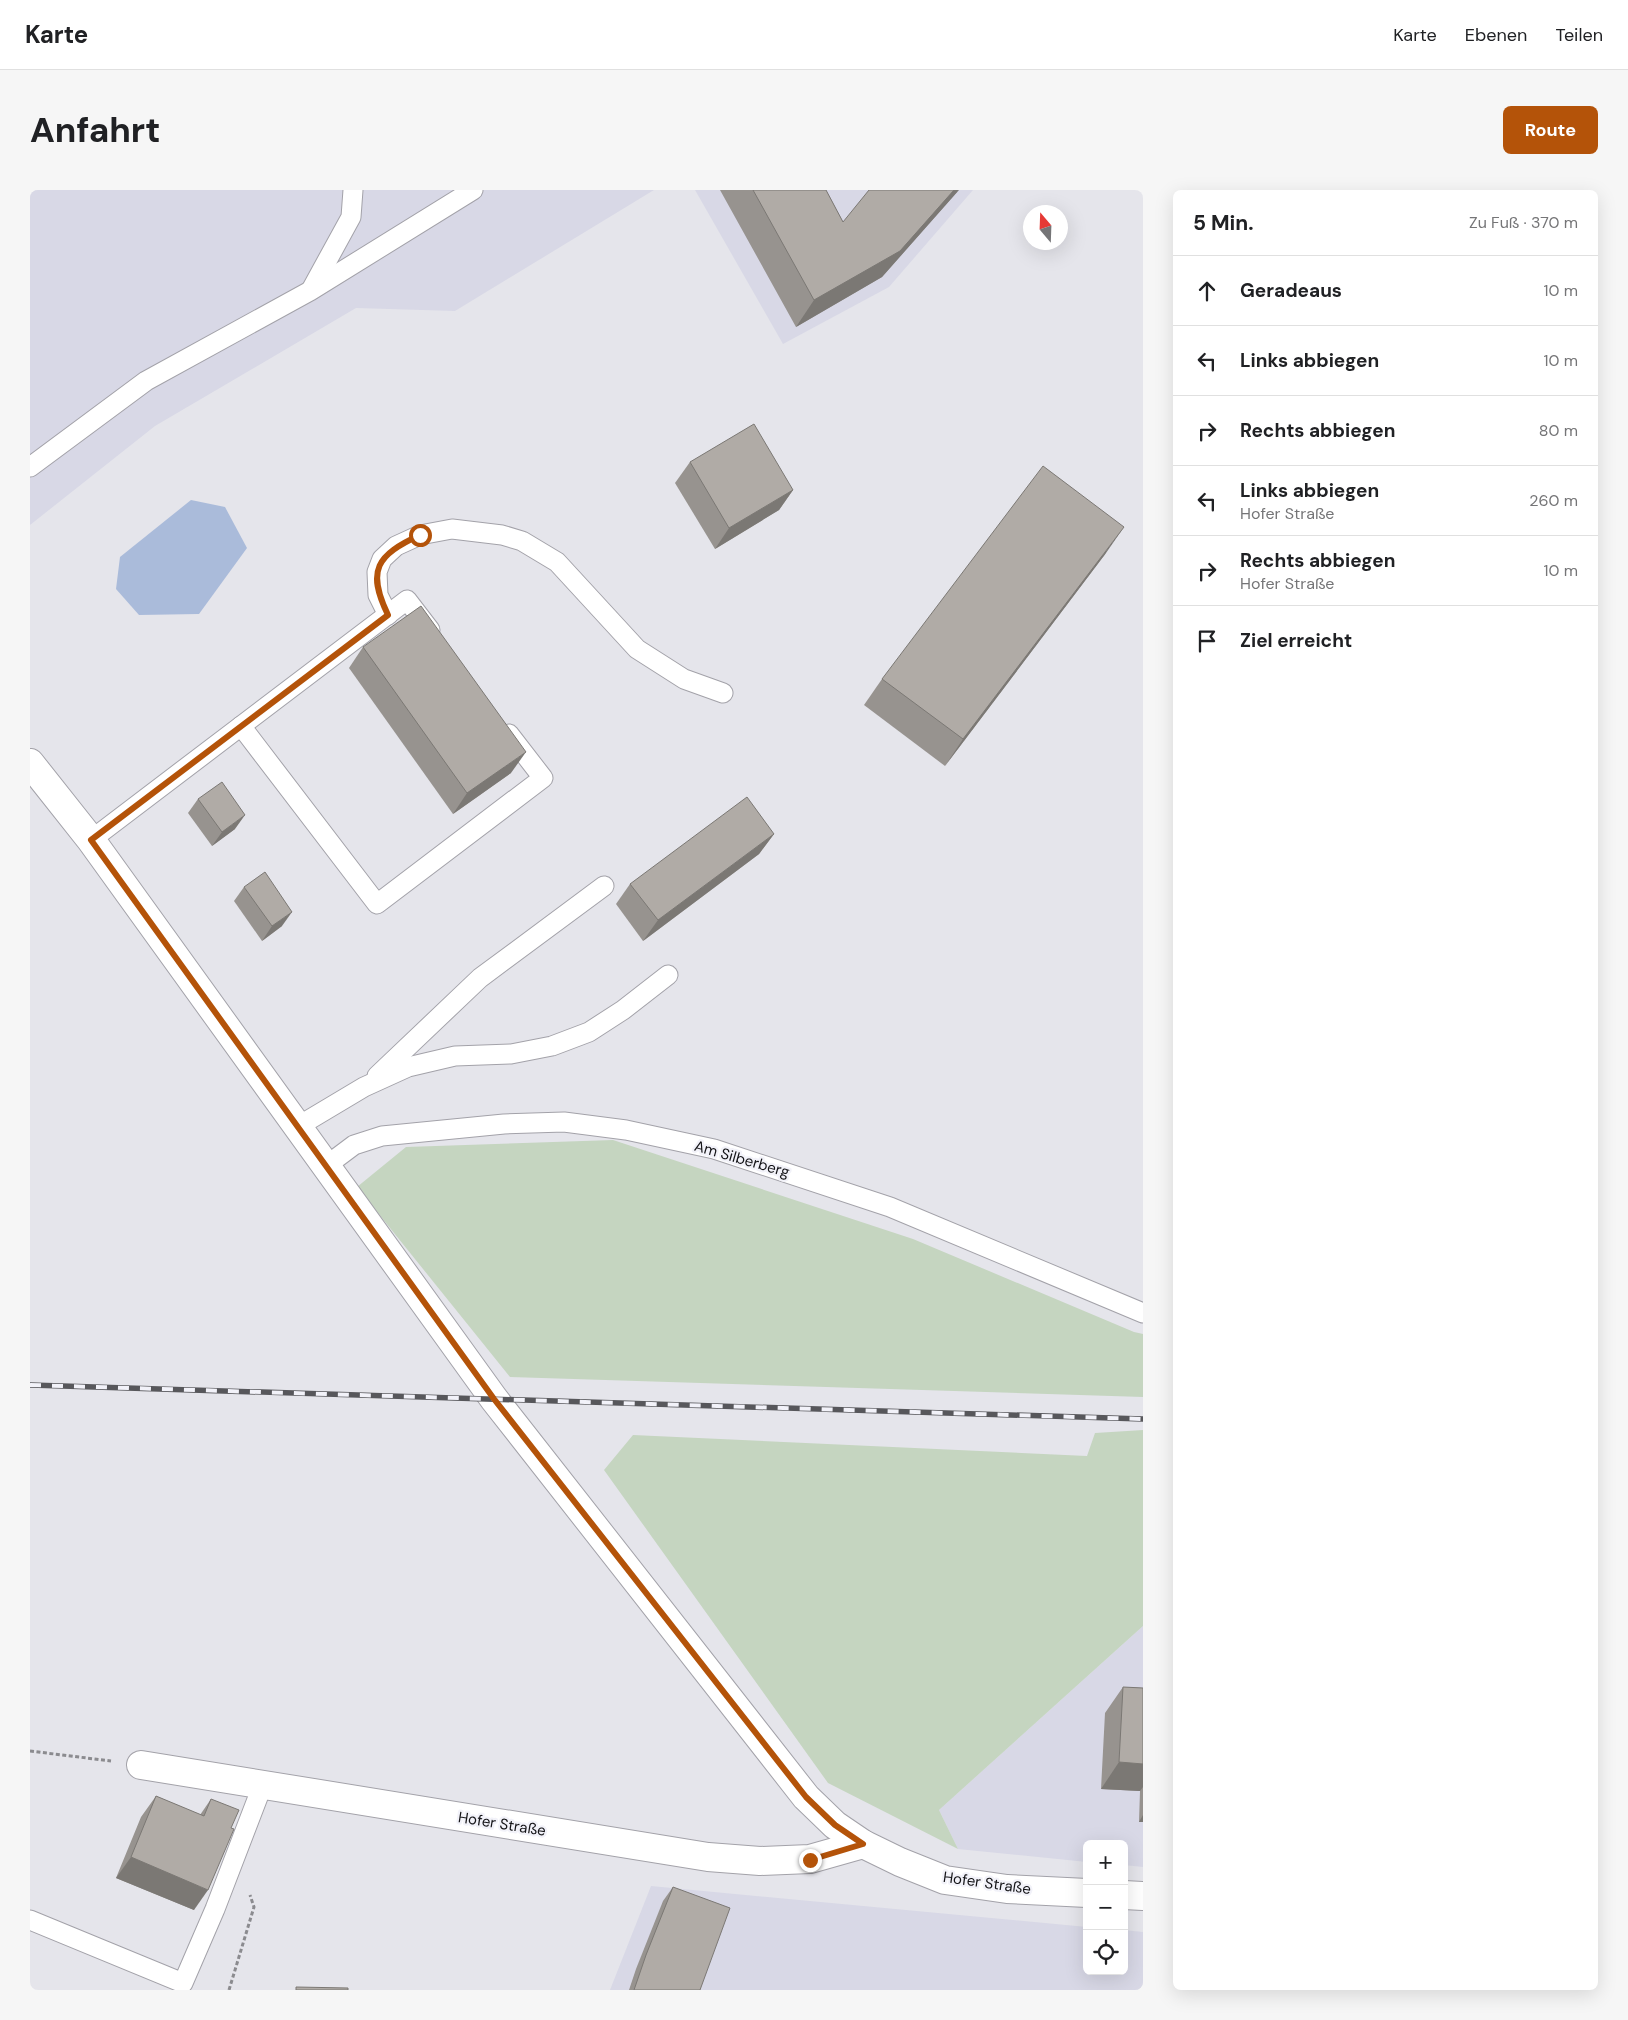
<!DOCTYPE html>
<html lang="de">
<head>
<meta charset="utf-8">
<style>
  body { margin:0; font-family:"DM Sans",sans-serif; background:#f6f6f6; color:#202124 }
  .controls { position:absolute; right:15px; bottom:15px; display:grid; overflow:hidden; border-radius:8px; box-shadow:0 5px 20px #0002 }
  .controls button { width:45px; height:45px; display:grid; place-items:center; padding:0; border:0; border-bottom:1px solid #e0e0e0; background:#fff; color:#202124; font:25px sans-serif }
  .compass { position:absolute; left:993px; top:15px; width:45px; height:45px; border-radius:50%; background:#fff; box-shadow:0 5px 20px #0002; rotate:341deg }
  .stop { position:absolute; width:15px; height:15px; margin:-11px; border:4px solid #b45309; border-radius:50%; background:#fff }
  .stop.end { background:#b45309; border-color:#fff; box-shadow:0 1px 5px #0008 }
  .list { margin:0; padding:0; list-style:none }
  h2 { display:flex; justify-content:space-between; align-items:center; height:65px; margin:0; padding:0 20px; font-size:21px }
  h2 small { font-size:16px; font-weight:400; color:#757577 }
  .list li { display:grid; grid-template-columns:32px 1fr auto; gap:15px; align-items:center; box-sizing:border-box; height:70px; padding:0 20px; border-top:1px solid #e0e0e0 }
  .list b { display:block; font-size:19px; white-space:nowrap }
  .list p { margin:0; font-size:16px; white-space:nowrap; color:#757577 }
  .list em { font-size:16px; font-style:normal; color:#757577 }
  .icon { flex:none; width:28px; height:28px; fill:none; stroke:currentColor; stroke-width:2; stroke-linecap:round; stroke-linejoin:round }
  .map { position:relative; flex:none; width:1113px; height:1800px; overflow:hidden; border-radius:8px }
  header { display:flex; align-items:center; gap:30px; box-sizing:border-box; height:70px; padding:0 25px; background:#fff; border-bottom:1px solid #e0e0e0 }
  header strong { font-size:24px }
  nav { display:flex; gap:28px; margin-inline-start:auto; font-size:18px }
  .intro { display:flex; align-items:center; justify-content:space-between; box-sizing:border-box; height:120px; padding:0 30px }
  h1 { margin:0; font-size:35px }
  .button { padding:12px 22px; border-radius:8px; background:#b45309; color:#fff; font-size:18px; font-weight:700 }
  main { display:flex; gap:30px; padding:0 30px }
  aside { flex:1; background:#fff; border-radius:8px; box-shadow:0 5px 20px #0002 }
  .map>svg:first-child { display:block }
</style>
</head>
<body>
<header>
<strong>Karte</strong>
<nav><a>Karte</a><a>Ebenen</a><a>Teilen</a></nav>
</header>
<div class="intro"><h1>Anfahrt</h1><a class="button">Route</a></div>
<main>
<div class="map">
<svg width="1113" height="1800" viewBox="0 0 1113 1800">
  <rect width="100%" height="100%" fill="#e5e5eb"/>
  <g fill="#d8d8e6">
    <path d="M 0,0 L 624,0 L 425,121 L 326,118 L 125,236 L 0,335 Z"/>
    <path d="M 665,0 L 943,0 L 859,97 L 753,154 Z"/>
    <path d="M 1113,1436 L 1113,1677 L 1094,1675 L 1094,1654 L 1057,1654 L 1057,1672 L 928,1659 L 909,1620 Z"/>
    <path d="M 621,1696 L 1057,1737 L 1057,1781 L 1094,1781 L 1094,1740 L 1113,1742 L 1113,1800 L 580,1800 Z"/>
  </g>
  <g fill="#c5d5c0">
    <path d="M 583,950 L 883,1049 L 1104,1142 L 1113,1144 L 1113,1207 L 480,1187 L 327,997 L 376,957 Z"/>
    <path d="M 1113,1240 L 1113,1436 L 909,1620 L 928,1659 L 798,1593 L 574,1280 L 603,1245 L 1057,1266 L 1065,1243 Z"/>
  </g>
  <path fill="#aabbda" d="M 161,310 L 195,317 L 217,358 L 169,424 L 109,425 L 86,399 L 90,367 Z"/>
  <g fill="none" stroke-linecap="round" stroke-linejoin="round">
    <g stroke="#a3a2a9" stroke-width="21">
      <g id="service">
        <path d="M 281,100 L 321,27 L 323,0"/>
        <path d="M 0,277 L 116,191 L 280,101 L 443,0"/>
        <path d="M 358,425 L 348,405 L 347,382 L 352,369 L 366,356 L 390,345 L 422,339 L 472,345 L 492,351 L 527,372 L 607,459 L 654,489 L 693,503"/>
        <path d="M 211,536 L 377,410 L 400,440"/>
        <path d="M 61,650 L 211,536 L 347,714 L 513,588 L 479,544"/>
        <path d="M 347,886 L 450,788 L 574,696"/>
        <path d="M 267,937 L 334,897 L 378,877 L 425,866 L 481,864 L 522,856 L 559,842 L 593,820 L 638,785"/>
        <path d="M 296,976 L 324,955 L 352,946 L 474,934 L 534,932 L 596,940 L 684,959 L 860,1017 L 1113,1123"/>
        <path d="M 0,1730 L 153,1793 L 185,1719 L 233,1594"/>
      </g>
    </g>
    <g stroke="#a3a2a9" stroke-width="30">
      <g id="minor">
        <path d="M 0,573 L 61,650 L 464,1209 L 776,1607 L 805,1635 L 833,1654 L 870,1672 L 915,1690 L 977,1699 L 1057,1703"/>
        <path d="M 111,1575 L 678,1667 L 730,1671 L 780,1669 L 833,1654"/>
        <path d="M 1094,1705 L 1113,1706"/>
      </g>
    </g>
    <g stroke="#8b8b8f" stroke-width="3" stroke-dasharray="4 2.5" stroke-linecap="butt">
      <path d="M 0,1561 L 81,1571"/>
      <path d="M 199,1800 L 224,1717 L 220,1705"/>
    </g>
    <use href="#service" stroke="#fff" stroke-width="19"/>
    <use href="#minor" stroke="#fff" stroke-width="28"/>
    <g stroke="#57575b" stroke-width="5.5">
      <path id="rail" d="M 0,1195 L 1113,1229"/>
    </g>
    <use href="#rail" stroke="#f2f2f9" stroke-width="4" stroke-dasharray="11" stroke-linecap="butt"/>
  </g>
  <g fill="#97938f">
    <path d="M 690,0 L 796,0 L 813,32 L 927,2 L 852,87 L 766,137 Z"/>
    <path d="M 660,272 L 763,300 L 749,320 L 685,359 L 645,293 Z"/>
    <path d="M 1076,363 L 915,576 L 834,515 L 852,489 Z"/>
    <path d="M 333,457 L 481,583 L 423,624 L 319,478 Z"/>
    <path d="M 168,609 L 205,639 L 182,656 L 158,623 Z"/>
    <path d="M 744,644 L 729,664 L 613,751 L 586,714 L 600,694 Z"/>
    <path d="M 214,697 L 252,736 L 232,751 L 204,711 Z"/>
    <path d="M 1093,1497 L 1113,1498 L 1113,1632 L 1109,1632 L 1110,1601 L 1071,1599 L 1075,1523 Z"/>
    <path d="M 126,1606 L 170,1625 L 181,1609 L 164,1720 L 86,1688 L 111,1627 Z"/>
    <path d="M 643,1697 L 670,1800 L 599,1800 L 606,1779 L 633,1711 Z"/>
  </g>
  <g fill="#7b7874">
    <path d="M 924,0 L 929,0 L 852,87 L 766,137 L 784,110 Z"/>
    <path d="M 763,300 L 749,320 L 685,359 L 699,338 Z"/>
    <path d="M 1094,337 L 1076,363 L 915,576 L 933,549 Z"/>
    <path d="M 496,562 L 481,583 L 423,624 L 437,603 Z"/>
    <path d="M 215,625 L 205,639 L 182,656 L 192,642 Z"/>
    <path d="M 744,644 L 729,664 L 613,751 L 628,730 Z"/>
    <path d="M 262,722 L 252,736 L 232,751 L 242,736 Z"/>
    <path d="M 1089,1572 L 1113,1574 L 1113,1597 L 1110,1601 L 1071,1599 Z"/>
    <path d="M 1113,1625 L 1113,1632 L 1109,1632 Z"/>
    <path d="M 101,1667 L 178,1700 L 164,1720 L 86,1688 Z"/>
  </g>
  <g fill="#b0aba6" stroke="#7b7874">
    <path d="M 723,0 L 796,0 L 813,32 L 839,0 L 924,0 L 870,61 L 784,110 Z"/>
    <path d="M 724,234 L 763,300 L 699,338 L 660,272 Z"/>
    <path d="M 1013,276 L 1094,337 L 933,549 L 852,489 Z"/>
    <path d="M 391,416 L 496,562 L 437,603 L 333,457 Z"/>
    <path d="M 192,592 L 215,625 L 192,642 L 168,609 Z"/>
    <path d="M 717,607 L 744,644 L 628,730 L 600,694 Z"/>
    <path d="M 235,682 L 262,722 L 242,736 L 214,697 Z"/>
    <path d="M 1093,1497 L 1113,1498 L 1113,1574 L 1089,1572 Z"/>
    <path d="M 126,1606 L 174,1626 L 181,1609 L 209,1620 L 201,1638 L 204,1639 L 178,1700 L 101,1667 Z"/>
    <path d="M 643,1697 L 700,1718 L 670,1800 L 604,1800 L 616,1765 Z"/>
    <path d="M 266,1797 L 318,1798 L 318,1800 L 266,1800 Z"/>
  </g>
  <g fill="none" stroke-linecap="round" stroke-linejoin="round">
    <path stroke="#b45309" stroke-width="6" d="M 390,345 C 347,365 336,380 358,425 L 61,650 L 464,1209 L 776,1607 L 805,1635 L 833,1654 L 780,1670"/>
  </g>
  <g text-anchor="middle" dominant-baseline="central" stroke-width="4.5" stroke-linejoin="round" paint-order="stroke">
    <g font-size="15" fill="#131316" stroke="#f2f2f9">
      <text transform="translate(712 969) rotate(16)">Am Silberberg</text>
      <text transform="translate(472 1634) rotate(9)">Hofer Straße</text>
      <text transform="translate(957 1693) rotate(8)">Hofer Straße</text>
    </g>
  </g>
</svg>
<div class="controls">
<button>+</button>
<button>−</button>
<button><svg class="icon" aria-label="locate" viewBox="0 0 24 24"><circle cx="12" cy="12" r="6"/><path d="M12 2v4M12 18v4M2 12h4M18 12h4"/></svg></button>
</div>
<svg class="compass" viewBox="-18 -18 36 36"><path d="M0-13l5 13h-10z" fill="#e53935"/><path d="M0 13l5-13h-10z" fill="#757577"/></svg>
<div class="stop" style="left:390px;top:345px"></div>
<div class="stop end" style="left:780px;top:1670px"></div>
</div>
<aside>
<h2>5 Min.<small>Zu Fuß · 370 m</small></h2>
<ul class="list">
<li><svg class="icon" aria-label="ahead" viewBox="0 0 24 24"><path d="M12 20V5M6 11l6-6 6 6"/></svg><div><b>Geradeaus</b></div><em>10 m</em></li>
<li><svg class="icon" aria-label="left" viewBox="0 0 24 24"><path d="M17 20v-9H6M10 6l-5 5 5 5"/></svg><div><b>Links abbiegen</b></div><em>10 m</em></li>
<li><svg class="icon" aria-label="right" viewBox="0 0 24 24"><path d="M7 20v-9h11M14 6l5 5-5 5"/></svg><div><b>Rechts abbiegen</b></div><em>80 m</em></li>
<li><svg class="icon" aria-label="left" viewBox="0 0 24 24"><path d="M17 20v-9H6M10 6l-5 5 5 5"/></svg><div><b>Links abbiegen</b><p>Hofer Straße</p></div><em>260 m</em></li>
<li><svg class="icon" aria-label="right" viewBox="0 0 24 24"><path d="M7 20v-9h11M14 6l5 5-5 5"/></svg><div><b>Rechts abbiegen</b><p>Hofer Straße</p></div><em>10 m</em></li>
<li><svg class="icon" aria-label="arrive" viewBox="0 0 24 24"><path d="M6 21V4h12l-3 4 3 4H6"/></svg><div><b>Ziel erreicht</b></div></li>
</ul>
</aside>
</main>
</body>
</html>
